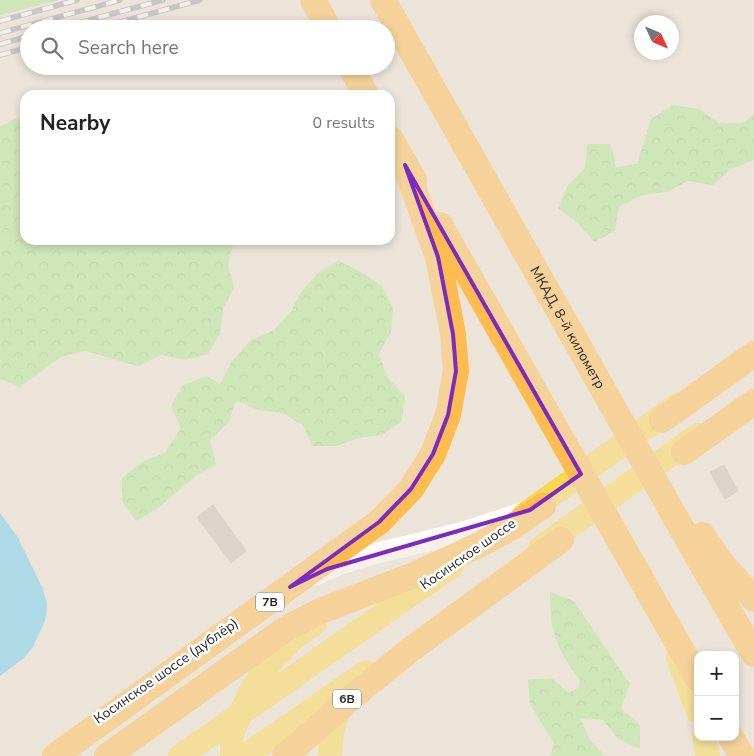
<!DOCTYPE html>
<html lang="en">
<head>
<meta charset="utf-8">
<style>
  body { margin:0; font-family:"Nunito Sans",sans-serif; background:#f2f2f2; color:#222 }
  .controls { position:absolute; right:15px; bottom:15px; display:grid; overflow:hidden; border-radius:10px; box-shadow:0 2px 8px #0003 }
  .controls button { width:45px; height:45px; display:grid; place-items:center; padding:0; border:0; border-bottom:1px solid #e0e0e0; background:#fff; color:#222; font:25px sans-serif }
  .compass { position:absolute; left:634px; top:15px; width:45px; height:45px; border-radius:50%; background:#fff; box-shadow:0 2px 8px #0003; rotate:134deg }
  .list { margin:0; padding:0; list-style:none }
  h2 { display:flex; justify-content:space-between; align-items:center; height:65px; margin:0; padding:0 20px; font-size:21px }
  h2 small { font-size:16px; font-weight:400; color:#767676 }
  .icon { flex:none; width:28px; height:28px; fill:none; stroke:currentColor; stroke-width:2; stroke-linecap:round; stroke-linejoin:round }
  .map { position:relative; flex:none; width:754px; height:756px; overflow:hidden }
  .search { position:absolute; background:#fff; box-shadow:0 2px 8px #0003; left:20px; top:20px; width:375px; height:55px; display:flex; align-items:center; gap:12px; box-sizing:border-box; padding:0 18px; border-radius:28px; color:#767676; font-size:19px }
  .panel { position:absolute; background:#fff; box-shadow:0 2px 8px #0003; left:20px; top:90px; width:375px; height:155px; border-radius:15px }
  .map>svg:first-child { display:block }
</style>
</head>
<body>
<div class="map">
<svg width="754" height="756" viewBox="0 0 754 756">
  <defs>
    <pattern id="forest-crowns" width="20" height="18" patternUnits="userSpaceOnUse" patternTransform="scale(1.25)"><rect width="20" height="18" fill="#abe890"/><path d="M2 6a3 3 0 1 1 6 0M12 15a3 3 0 1 1 6 0" fill="none" stroke="#93c77c"/></pattern>
  </defs>
  <rect width="100%" height="100%" fill="#ece4d8"/>
  <path fill="#abe890" d="M 0,0 L 59,0 L 0,15 Z"/>
  <g fill="url(#forest-crowns)">
    <path d="M 673,105 L 699,109 L 719,123 L 744,123 L 754,114 L 754,160 L 731,169 L 713,185 L 688,181 L 667,192 L 642,195 L 619,207 L 615,231 L 594,242 L 578,223 L 558,208 L 568,185 L 585,168 L 587,144 L 611,144 L 616,167 L 637,164 L 651,119 Z"/>
    <path d="M 20,117 L 25,118 L 25,240 L 234,240 L 228,265 L 234,287 L 223,309 L 220,334 L 208,354 L 185,360 L 161,355 L 138,366 L 85,351 L 61,357 L 20,387 L 0,379 L 0,126 Z"/>
    <path d="M 339,261 L 363,273 L 382,286 L 393,309 L 391,332 L 379,354 L 387,377 L 405,396 L 402,421 L 382,435 L 358,438 L 336,446 L 312,446 L 303,425 L 282,413 L 259,410 L 236,401 L 228,423 L 210,440 L 216,464 L 196,476 L 157,509 L 136,521 L 122,502 L 122,478 L 142,462 L 165,453 L 181,428 L 171,406 L 183,385 L 207,376 L 220,384 L 232,361 L 250,341 L 274,330 L 290,313 L 301,292 L 318,273 Z"/>
    <path d="M 550,592 L 574,601 L 630,684 L 621,708 L 640,726 L 640,749 L 618,739 L 603,720 L 580,718 L 590,740 L 605,756 L 550,756 L 554,744 L 530,704 L 528,680 L 552,678 L 568,693 L 578,688 L 580,680 C 556,649 550,631 550,592 Z"/>
  </g>
  <path fill="#62ccf8" d="M 0,513 L 17,536 L 42,587 L 47,603 L 46,618 L 33,647 L 24,658 L 0,676 Z"/>
  <g fill="#c7c1b8" stroke="#c7c0b2">
    <path d="M 724,465 L 738,491 L 725,499 L 710,472 Z"/>
    <path d="M 213,505 L 246,551 L 231,563 L 197,517 Z"/>
  </g>
  <g fill="none" stroke-linecap="round" stroke-linejoin="round">
    <path stroke="#fff" stroke-width="21" d="M 316,575 C 358,554 407,547 452,535 C 475,529 498,521 521,513"/>
    <g stroke="#fbd74e" stroke-width="24">
      <path d="M 524,515 L 676,406"/>
      <path d="M 540,548 L 698,435"/>
      <path d="M 678,658 L 698,712"/>
      <path d="M 704,737 L 708,756"/>
      <path d="M 180,756 L 452,566"/>
      <path d="M 232,756 L 232,734 L 250,692 L 269,664 L 292,640 L 315,623"/>
      <path d="M 245,756 L 366,672"/>
      <path d="M 330,756 C 331,738 332,718 344,703"/>
    </g>
    <g stroke="#fdbc4f" stroke-width="26">
      <path d="M 313,0 L 329,29"/>
      <path id="s1" d="M 383,0 L 700,561 L 754,654"/>
      <path d="M 350,66 L 366,95"/>
      <path d="M 390,138 L 414,180"/>
      <path d="M 440,225 L 698,679"/>
      <path d="M 662,420 L 754,354"/>
      <path d="M 684,452 L 754,402"/>
      <path d="M 702,535 L 723,565 L 754,599"/>
      <path d="M 731,737 L 742,756"/>
      <path d="M 55,756 L 379,522 L 411,489 L 433,454 L 448,415 L 456,371 L 453,334 L 438,257 L 405,165"/>
      <path d="M 107,756 L 287,628 L 318,612 L 414,575 L 479,545 L 512,527 L 543,506"/>
      <path d="M 285,756 L 351,698 L 410,650 L 561,540"/>
    </g>
    <g stroke="#9b9eb4" stroke-width="5.5">
      <g id="rail">
        <path d="M 0,21 L 77,0"/>
        <path d="M 56,29 L 163,0"/>
        <path d="M 95,29 L 200,0"/>
        <path d="M 0,33 L 120,0"/>
        <path d="M 0,44 L 29,36"/>
        <path d="M 0,55 L 29,47"/>
      </g>
    </g>
    <use href="#rail" stroke="#fff" stroke-width="4" stroke-dasharray="11" stroke-linecap="butt"/>
  </g>
  <path d="M0 0H754V756H0ZM 405,165 L 581,474 L 530,510 L 327,569 L 290,587 L 379,522 L 411,489 L 433,454 L 448,415 L 456,371 L 453,334 L 438,257 Z" fill="#ece4d8" fill-opacity=".55" fill-rule="evenodd"/>
  <path fill="none" stroke="#7b2cbf" stroke-width="4" stroke-linejoin="round" d="M 405,165 L 581,474 L 530,510 L 327,569 L 290,587 L 379,522 L 411,489 L 433,454 L 448,415 L 456,371 L 453,334 L 438,257 Z"/>
  <g text-anchor="middle" dominant-baseline="central" stroke-width="5" stroke-linejoin="round" paint-order="stroke">
    <g fill="#fff" stroke="#686868" stroke-width="1">
      <rect x="256" y="592.5" width="28" height="19" rx="4"/>
      <rect x="333" y="689.5" width="28" height="19" rx="4"/>
    </g>
    <g font-size="12" font-weight="bold" fill="#282828">
      <text x="270" y="602">7B</text>
      <text x="347" y="699">6B</text>
    </g>
    <g font-size="14" fill="#282828" stroke="#fff">
      <text stroke="none"><textPath href="#s1" startOffset="376">МКАД, 8-й километр</textPath></text>
      <text transform="translate(468 554) rotate(-35)">Косинское шоссе</text>
      <text transform="translate(166 671) rotate(-35)">Косинское шоссе (дублёр)</text>
    </g>
  </g>
</svg>
<div class="controls">
<button>+</button>
<button>−</button>
</div>
<svg class="compass" viewBox="-18 -18 36 36"><path d="M0-13l5 13h-10z" fill="#e53935"/><path d="M0 13l5-13h-10z" fill="#767676"/></svg>
<div class="search"><svg class="icon" aria-label="search" viewBox="0 0 24 24"><circle cx="10" cy="10" r="6"/><path d="M15 15l6 6"/></svg>Search here</div>
<section class="panel">
<h2>Nearby<small>0 results</small></h2>
<ul class="list">
</ul>
</section>
</div>
</body>
</html>
